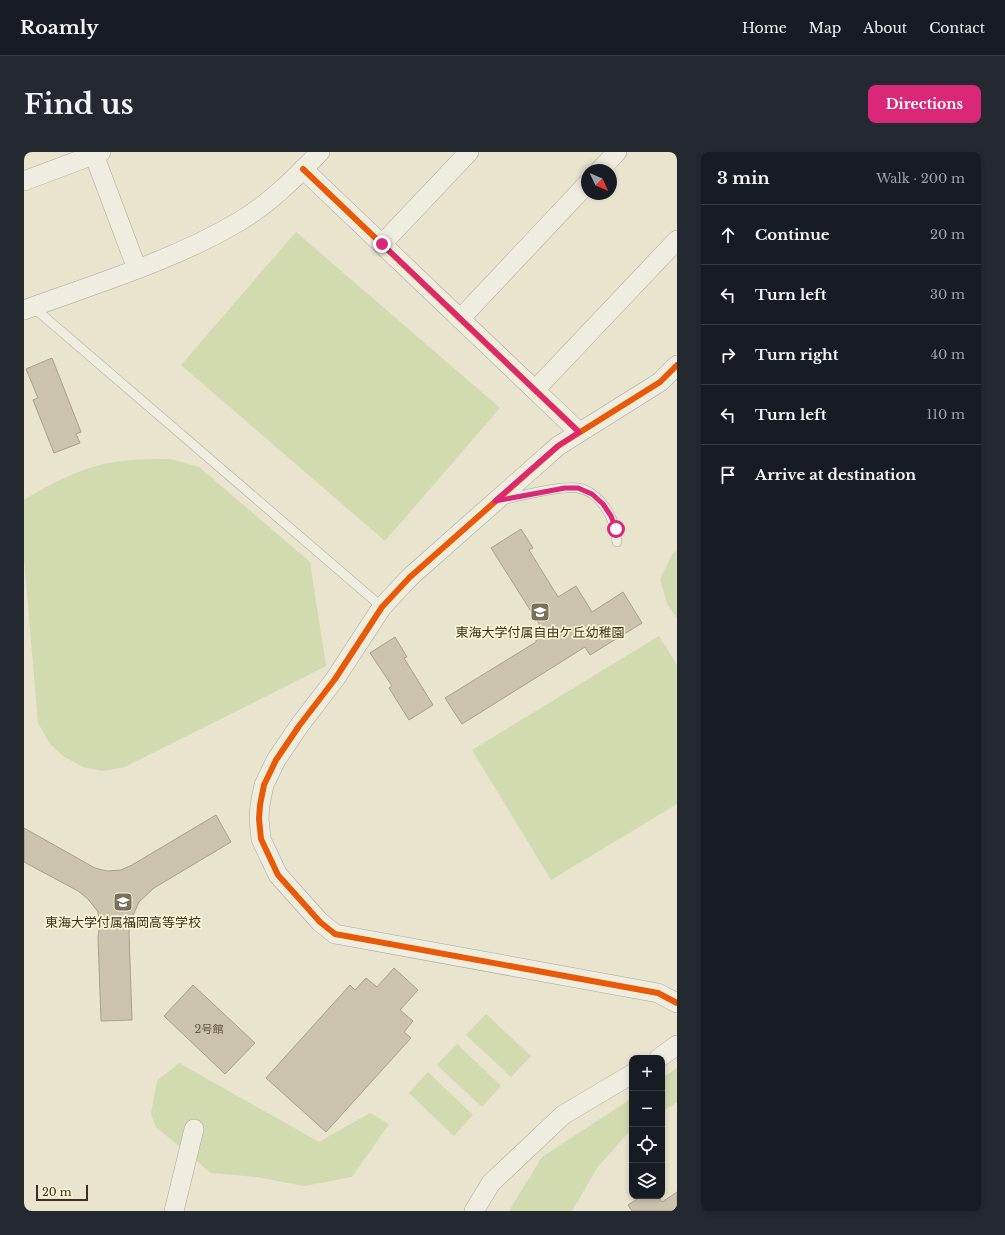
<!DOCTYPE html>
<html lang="en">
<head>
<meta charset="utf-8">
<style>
  body { margin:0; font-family:"Libre Baskerville","Noto Sans JP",serif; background:#242831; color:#f1f3f6 }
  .controls { position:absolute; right:12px; bottom:12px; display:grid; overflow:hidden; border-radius:8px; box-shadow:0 2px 6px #0003 }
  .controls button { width:36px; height:36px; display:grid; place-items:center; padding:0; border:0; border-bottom:1px solid #363941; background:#171b24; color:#f1f3f6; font:20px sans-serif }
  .compass { position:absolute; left:557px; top:12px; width:36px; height:36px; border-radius:50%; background:#171b24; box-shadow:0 2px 6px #0003; rotate:134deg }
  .scale { position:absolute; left:12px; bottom:10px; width:52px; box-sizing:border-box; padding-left:4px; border:2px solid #3d321e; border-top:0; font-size:11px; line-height:14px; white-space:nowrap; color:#3d321e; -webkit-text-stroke:3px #f8f4d4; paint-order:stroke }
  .stop { position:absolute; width:12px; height:12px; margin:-9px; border:3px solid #db2777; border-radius:50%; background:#fff }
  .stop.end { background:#db2777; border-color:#fff; box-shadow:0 1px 4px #0008 }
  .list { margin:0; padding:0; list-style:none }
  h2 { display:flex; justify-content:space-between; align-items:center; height:52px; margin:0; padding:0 16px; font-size:17px }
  h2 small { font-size:13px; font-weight:400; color:#9ea1a6 }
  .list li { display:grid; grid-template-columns:26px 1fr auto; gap:12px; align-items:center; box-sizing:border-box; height:60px; padding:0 16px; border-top:1px solid #363941 }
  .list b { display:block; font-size:15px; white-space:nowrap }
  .list em { font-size:13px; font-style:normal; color:#9ea1a6 }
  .icon { flex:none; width:22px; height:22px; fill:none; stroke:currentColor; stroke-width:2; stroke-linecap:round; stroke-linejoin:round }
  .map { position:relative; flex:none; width:653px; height:1059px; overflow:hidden; border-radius:8px }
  header { display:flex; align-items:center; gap:24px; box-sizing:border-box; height:56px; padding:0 20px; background:#171b24; border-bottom:1px solid #363941 }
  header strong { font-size:19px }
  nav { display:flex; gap:22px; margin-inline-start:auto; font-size:14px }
  .intro { display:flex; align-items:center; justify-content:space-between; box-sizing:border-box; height:96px; padding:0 24px }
  h1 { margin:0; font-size:28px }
  .button { padding:10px 18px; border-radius:8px; background:#db2777; color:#fff; font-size:14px; font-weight:700 }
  main { display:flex; gap:24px; padding:0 24px }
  aside { flex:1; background:#171b24; border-radius:8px; box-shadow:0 2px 6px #0003 }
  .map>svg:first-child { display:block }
</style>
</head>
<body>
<header>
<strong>Roamly</strong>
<nav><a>Home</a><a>Map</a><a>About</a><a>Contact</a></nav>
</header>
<div class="intro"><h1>Find us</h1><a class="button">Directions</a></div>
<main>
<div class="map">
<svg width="653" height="1059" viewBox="0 0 653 1059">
  <rect width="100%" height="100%" fill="#e8e4ce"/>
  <g fill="#d2dab0">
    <path d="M 272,80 L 476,256 L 361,389 L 157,213 Z"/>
    <path d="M 146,307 L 175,315 L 286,410 L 302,514 L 101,615 L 78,619 L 59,615 L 39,604 L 26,592 L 14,571 L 0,406 L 0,348 C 27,331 59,315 91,310 C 109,307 128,307 146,307 Z"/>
    <path d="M 653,399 L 653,466 L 643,452 L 636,427 L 649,401 Z"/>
    <path d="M 635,484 L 653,513 L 653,652 L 527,728 L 448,598 Z"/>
    <path d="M 462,862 L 507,904 L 487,925 L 442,883 Z"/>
    <path d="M 433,892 L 477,934 L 458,955 L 413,913 Z"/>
    <path d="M 155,911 L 295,990 L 346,961 L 365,972 L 328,1025 L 280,1034 L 233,1025 L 187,1021 L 132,975 L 127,962 L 133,929 Z"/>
    <path d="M 653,916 L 653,950 L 638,960 L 638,926 Z"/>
    <path d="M 404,920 L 449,963 L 430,984 L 385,941 Z"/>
    <path d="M 608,946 L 608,979 L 603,982 L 573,1016 L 548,1059 L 485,1059 L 518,1005 Z"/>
  </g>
  <g fill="#ccc3af" stroke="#a9a08d">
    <path d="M 28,206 L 57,280 L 52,282 L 56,291 L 30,301 L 9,248 L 14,246 L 2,217 Z"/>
    <path d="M 497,377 L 509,396 L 505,398 L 534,445 L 552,434 L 568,460 L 599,440 L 618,471 L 566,503 L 561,495 L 438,572 L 421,546 L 512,490 L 515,472 L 467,396 Z"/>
    <path d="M 371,485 L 383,505 L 380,506 L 409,553 L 385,568 L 365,536 L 368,534 L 346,501 Z"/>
    <path d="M 192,663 L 207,690 L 130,736 L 115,750 L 107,768 L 105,781 L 108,868 L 77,869 L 74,785 L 76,772 L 74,760 L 64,747 L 54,739 L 0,710 L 0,676 L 71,716 L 83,719 L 97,718 L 108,713 Z"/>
    <path d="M 370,816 L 394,838 L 376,858 L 389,869 L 380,880 L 387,886 L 302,980 L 242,926 L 326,833 L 331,838 L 342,826 L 353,835 Z"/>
    <path d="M 169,833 L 231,891 L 201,922 L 140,864 Z"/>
    <path d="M 653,1040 L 653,1059 L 608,1059 L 604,1053 L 618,1044 L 634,1044 L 638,1050 Z"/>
  </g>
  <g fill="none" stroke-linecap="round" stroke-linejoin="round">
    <g stroke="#ada897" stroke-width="10">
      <g id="service">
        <path d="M 9,155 L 358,455"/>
        <path d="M 478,348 C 496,344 538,333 554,336 C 565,338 575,346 581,355 C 589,366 592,376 593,390"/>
      </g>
    </g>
    <g stroke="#ada897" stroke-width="20">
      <g id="minor">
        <path d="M 69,0 L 113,117"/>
        <path d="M 279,17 L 555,280"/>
        <path d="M 576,18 L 593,0"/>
        <path d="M 0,29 L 77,0"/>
        <path d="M 358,92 L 445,0"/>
        <path d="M 0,158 C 71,132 151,108 216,69 C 246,51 272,25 296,0"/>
        <path d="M 436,167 L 563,32"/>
        <path d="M 653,213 L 636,230 L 534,294 L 386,425 L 358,455 L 311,527 L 275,574 L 252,608 L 240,633 L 236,653 L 235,667 L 237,687 L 254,723 L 296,770 L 311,782 L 634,841 L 653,851"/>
        <path d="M 511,238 L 653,88"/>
        <path d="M 635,906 L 653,893"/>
        <path d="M 150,1059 L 170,977"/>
        <path d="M 450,1059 L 467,1031 L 539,963 L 608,922"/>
      </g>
    </g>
    <use href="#service" stroke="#efece0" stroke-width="9"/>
    <use href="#minor" stroke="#efece0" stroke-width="19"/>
    <g stroke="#f8f4d4" stroke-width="8">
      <g id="cycleway">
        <path d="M 279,17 L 555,280"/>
        <path d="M 653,213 L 636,230 L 534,294 L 386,425 L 358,455 L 311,527 L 275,574 L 252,608 L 240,633 L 236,653 L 235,667 L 237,687 L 254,723 L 296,770 L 311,782 L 634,841 L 653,851"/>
      </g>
    </g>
    <use href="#cycleway" stroke="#e8590c" stroke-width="6"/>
  </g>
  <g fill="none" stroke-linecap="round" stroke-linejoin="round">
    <path stroke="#db2777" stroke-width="5" d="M 358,92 L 555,280 L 534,294 L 471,349 L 541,336 L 554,336 L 568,342 L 579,352 L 587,364 L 592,377"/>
  </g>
  <defs>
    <g id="school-square" transform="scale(1)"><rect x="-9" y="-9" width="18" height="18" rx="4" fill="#79705c" stroke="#f8f4d4"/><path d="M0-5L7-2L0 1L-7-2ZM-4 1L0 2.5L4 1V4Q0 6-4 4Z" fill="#fff"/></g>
  </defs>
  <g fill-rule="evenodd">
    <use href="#school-square" x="516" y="460"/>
    <use href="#school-square" x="99" y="750"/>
  </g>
  <g text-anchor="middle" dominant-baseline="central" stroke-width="3.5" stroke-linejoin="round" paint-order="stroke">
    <g font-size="11" fill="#615642">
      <text x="185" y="877">2号館</text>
    </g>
    <g font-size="13" fill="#3d321e" stroke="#f8f4d4">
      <text x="516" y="480">東海大学付属自由ケ丘幼稚園</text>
      <text x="99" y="770">東海大学付属福岡高等学校</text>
    </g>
  </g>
</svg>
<div class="controls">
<button>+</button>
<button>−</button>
<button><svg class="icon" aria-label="locate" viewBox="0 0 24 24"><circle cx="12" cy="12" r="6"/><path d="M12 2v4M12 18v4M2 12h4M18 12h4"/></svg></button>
<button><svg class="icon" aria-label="layers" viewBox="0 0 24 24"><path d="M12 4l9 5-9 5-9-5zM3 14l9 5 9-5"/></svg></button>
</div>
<svg class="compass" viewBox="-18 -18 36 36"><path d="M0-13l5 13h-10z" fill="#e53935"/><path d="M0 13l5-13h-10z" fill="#9ea1a6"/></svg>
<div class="scale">20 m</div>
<div class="stop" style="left:592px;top:377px"></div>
<div class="stop end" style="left:358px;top:92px"></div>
</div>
<aside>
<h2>3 min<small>Walk · 200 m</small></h2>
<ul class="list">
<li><svg class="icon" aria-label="ahead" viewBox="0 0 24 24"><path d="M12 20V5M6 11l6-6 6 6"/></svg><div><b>Continue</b></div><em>20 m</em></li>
<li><svg class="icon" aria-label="left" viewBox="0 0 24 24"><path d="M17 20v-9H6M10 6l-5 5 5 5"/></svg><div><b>Turn left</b></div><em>30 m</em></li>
<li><svg class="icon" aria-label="right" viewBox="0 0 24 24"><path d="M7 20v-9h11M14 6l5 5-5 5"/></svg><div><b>Turn right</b></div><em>40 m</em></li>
<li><svg class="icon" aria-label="left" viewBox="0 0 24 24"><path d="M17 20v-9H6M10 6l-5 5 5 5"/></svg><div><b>Turn left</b></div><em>110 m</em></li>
<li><svg class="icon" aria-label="arrive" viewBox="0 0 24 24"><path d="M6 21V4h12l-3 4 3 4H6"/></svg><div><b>Arrive at destination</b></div></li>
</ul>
</aside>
</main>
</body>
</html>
